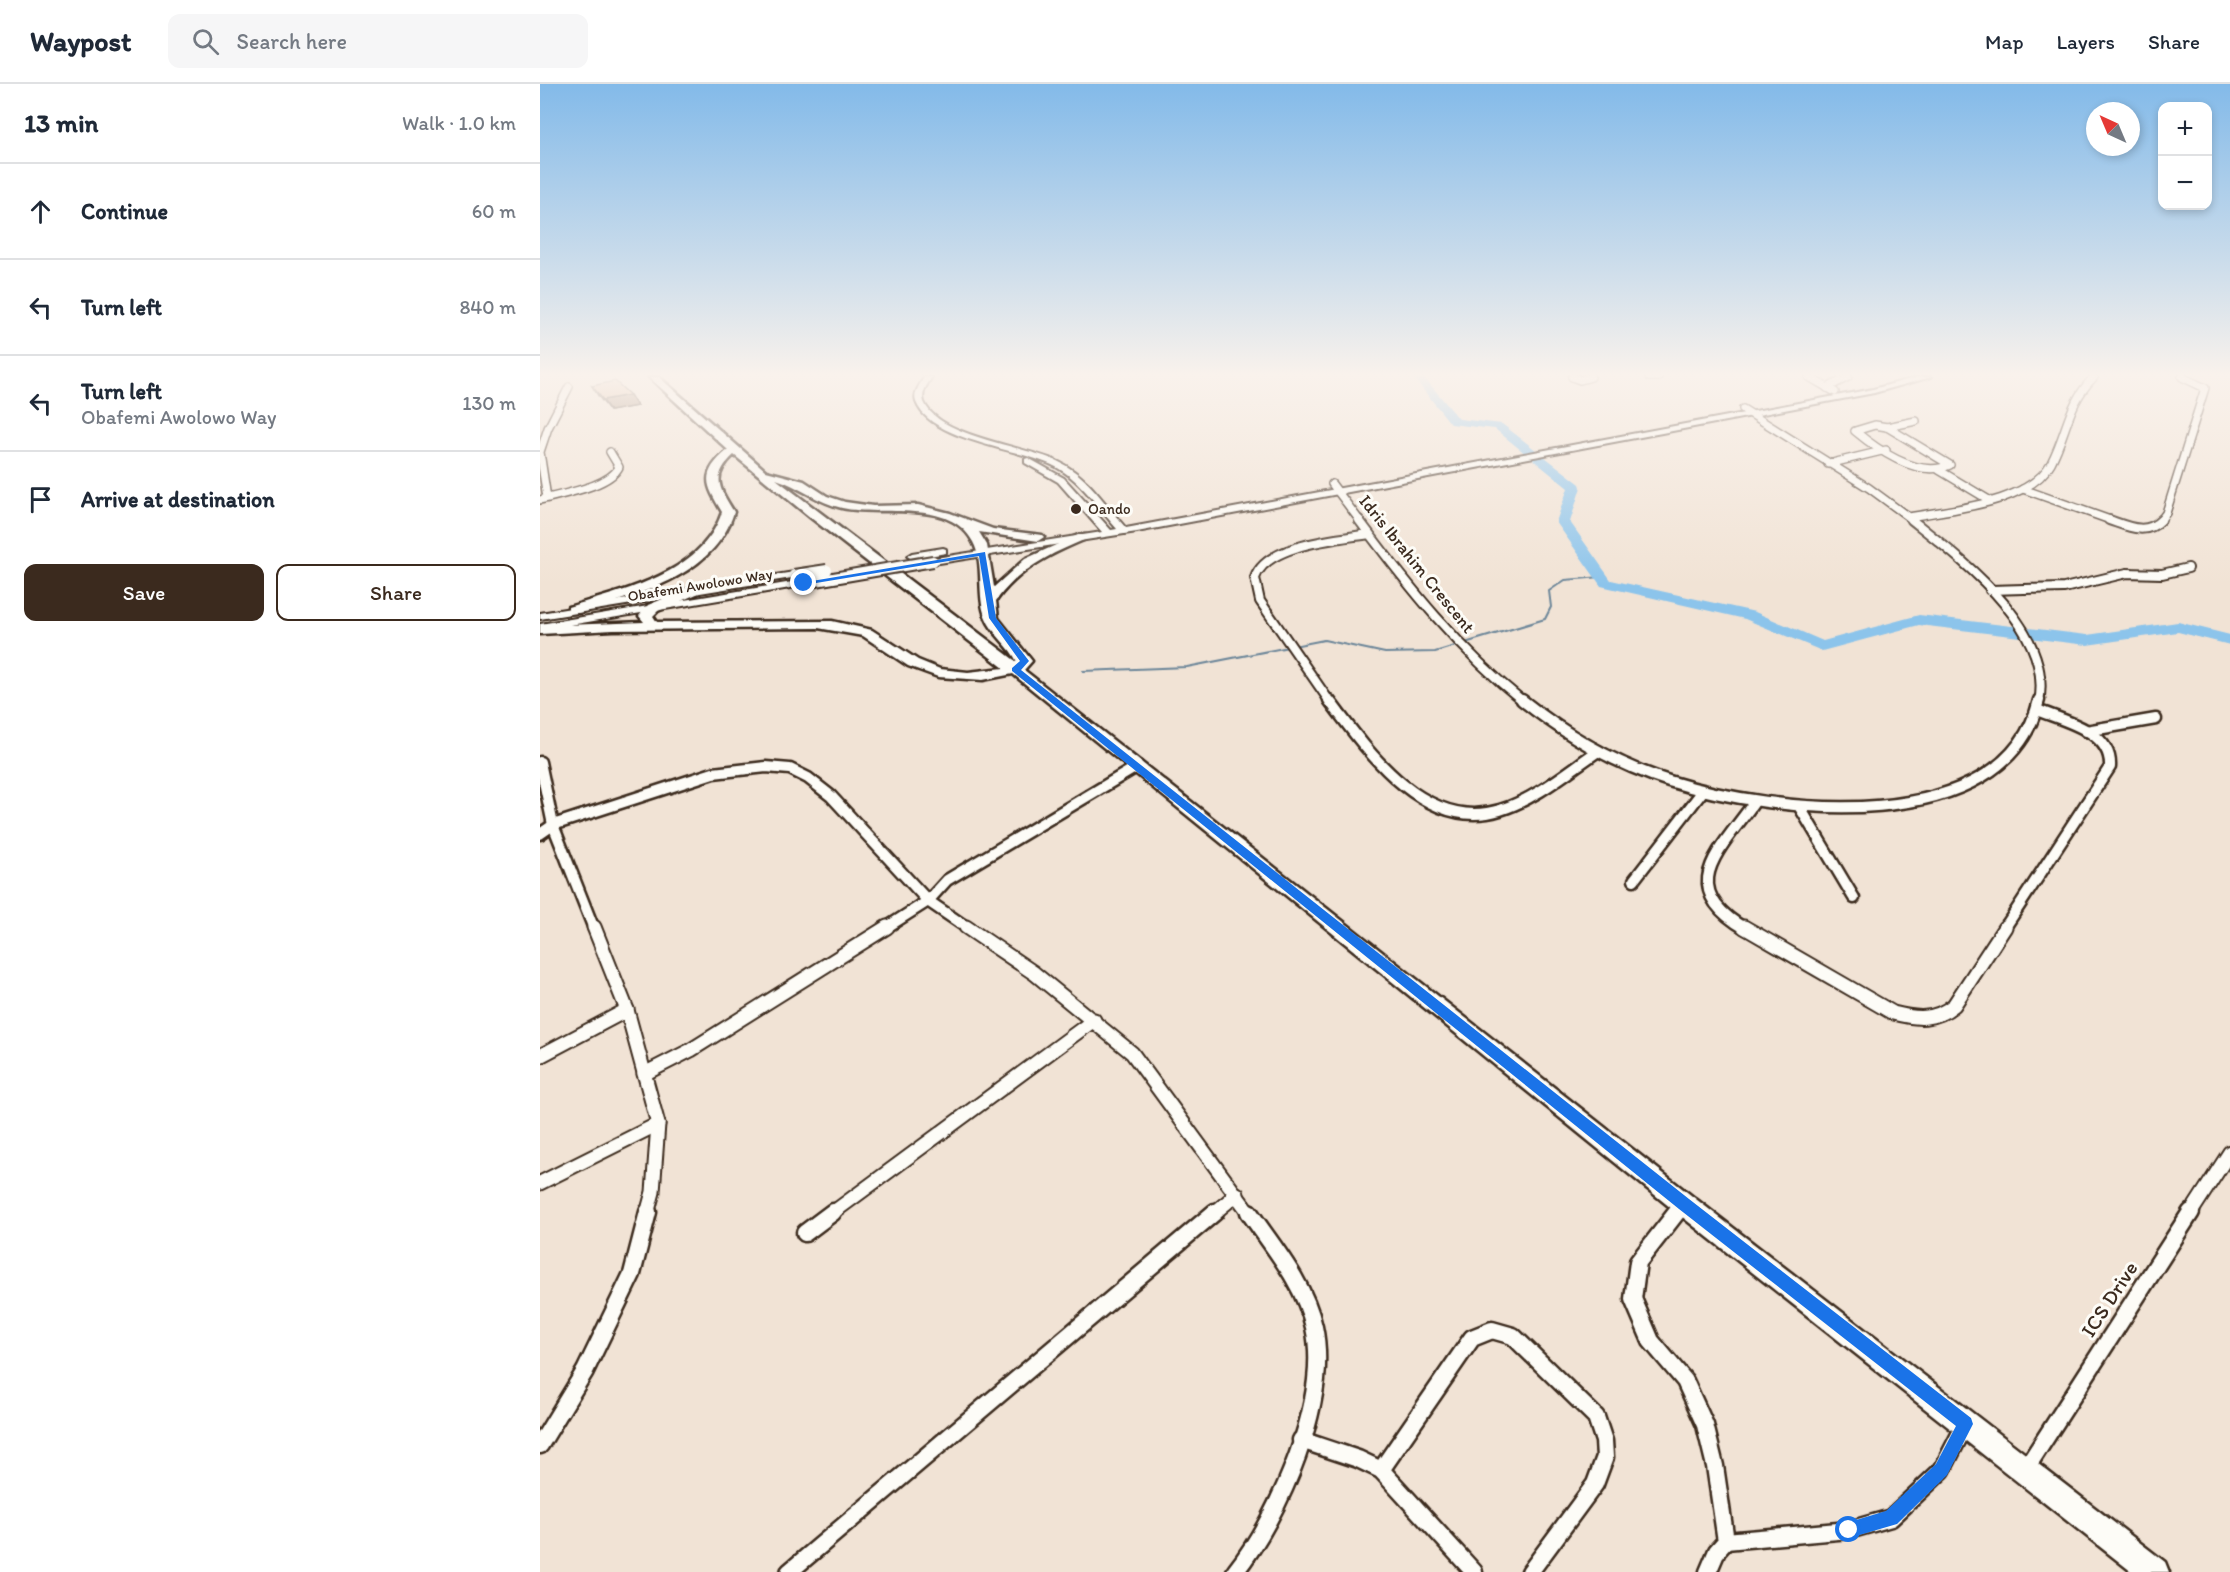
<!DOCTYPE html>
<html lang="en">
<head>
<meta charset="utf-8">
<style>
  body { margin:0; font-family:Itim,sans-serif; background:#f6f6f7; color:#1f2937 }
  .controls { position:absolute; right:18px; top:18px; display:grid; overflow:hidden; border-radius:12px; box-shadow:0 3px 9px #0003 }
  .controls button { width:54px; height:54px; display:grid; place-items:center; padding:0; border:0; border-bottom:2px solid #e0e1e3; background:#fff; color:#1f2937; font:30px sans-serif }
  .compass { position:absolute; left:1546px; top:18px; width:54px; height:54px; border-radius:50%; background:#fff; box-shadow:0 3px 9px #0003; rotate:316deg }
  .stop { position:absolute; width:18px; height:18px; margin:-14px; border:4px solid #1a73e8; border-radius:50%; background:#fff }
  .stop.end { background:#1a73e8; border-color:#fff; box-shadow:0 2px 6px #0008 }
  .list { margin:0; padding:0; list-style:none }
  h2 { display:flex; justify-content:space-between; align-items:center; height:78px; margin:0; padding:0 24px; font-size:26px }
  h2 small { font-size:20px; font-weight:400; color:#747a83 }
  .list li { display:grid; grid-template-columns:39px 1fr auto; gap:18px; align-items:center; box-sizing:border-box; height:96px; padding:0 24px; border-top:2px solid #e0e1e3 }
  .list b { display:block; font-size:22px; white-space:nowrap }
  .list p { margin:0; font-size:20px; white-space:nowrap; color:#747a83 }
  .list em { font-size:20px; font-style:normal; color:#747a83 }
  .actions { display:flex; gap:12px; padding:18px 24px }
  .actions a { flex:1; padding:14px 0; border:2px solid #3b2a1e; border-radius:12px; text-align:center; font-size:21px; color:#3b2a1e }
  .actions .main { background:#3b2a1e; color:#fff }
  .icon { flex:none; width:33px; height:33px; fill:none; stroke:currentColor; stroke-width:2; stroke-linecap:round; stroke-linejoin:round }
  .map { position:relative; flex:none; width:1690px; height:1488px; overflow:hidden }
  header { display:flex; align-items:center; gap:36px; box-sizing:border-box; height:84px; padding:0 30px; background:#fff; border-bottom:2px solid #e0e1e3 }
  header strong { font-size:28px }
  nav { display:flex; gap:33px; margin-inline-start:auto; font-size:21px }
  .search { width:420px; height:54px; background:#f6f6f7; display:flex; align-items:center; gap:15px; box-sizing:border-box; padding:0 21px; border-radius:12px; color:#747a83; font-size:22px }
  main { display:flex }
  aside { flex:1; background:#fff }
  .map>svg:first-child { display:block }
</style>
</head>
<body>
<header>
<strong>Waypost</strong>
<div class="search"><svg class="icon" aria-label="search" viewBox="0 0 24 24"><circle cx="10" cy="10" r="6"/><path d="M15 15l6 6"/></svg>Search here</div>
<nav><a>Map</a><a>Layers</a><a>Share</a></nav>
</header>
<main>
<aside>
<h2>13 min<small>Walk · 1.0 km</small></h2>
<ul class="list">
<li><svg class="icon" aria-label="ahead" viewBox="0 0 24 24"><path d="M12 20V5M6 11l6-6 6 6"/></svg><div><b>Continue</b></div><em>60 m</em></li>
<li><svg class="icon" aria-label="left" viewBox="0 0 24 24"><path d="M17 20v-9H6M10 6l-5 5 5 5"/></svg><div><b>Turn left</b></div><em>840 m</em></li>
<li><svg class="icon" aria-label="left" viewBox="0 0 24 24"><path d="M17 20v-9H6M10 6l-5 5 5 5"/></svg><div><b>Turn left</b><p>Obafemi Awolowo Way</p></div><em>130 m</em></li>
<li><svg class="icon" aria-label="arrive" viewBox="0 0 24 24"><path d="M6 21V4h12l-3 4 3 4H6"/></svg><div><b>Arrive at destination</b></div></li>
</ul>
<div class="actions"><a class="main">Save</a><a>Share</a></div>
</aside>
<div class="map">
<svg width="1690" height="1488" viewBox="0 0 1690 1488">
  <rect width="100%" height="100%" fill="#f1e3d5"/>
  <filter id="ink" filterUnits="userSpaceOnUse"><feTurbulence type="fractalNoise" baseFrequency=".0167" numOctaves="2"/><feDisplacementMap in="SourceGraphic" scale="12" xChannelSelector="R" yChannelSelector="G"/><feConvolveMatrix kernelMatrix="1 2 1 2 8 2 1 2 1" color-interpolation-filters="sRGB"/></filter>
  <g filter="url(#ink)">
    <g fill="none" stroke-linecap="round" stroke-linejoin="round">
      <path stroke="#6c8699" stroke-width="2" d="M 543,587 L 647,583 L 784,556 L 845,569 L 895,568 L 1005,535 L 1011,523 L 1009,507 L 1025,496 L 1062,493"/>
      <path fill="#8cc4eb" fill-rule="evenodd" d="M 873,293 L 884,293 L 919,335 L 962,340 L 1040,400 L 1041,403 L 1030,438 L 1071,496 L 1215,528 L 1283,557 L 1379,531 L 1547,551 L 1638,538 L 1690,551 L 1690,561 L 1638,548 L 1547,561 L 1379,541 L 1282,567 L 1205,535 L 1061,502 L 1016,438 L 1028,404 L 955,345 L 911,340 Z"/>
      <g stroke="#3b2a1e" stroke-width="10">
        <g id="street-far4">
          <path d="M 1032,293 L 1040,296 L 1051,293"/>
          <path d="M 1109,293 L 1118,293"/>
          <path d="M 1269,293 L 1295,308"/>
          <path d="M 1287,304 L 1308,293"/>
          <path d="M 1203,325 L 1329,404 L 1374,437"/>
          <path d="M 1335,341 L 1347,343 L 1410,381 C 1378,395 1339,367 1315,347 Z"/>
          <path d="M 1347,343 L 1376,337"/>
          <path d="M 1288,380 L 1346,366"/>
          <path d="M 1399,386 L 1449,416"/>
          <path d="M 792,400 L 820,437"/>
          <path d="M 1483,405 L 1573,437"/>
          <path d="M 7,414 L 0,368 L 8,344 L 29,303"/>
          <path d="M 0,416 C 21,410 69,403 79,383 L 70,368"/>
          <path d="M 1369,433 C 1411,425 1489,420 1511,379 C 1528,347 1527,320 1554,293"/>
          <path d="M 1620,437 L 1626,429 L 1665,304 L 1642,293"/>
        </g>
      </g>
      <g stroke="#3b2a1e" stroke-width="12">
        <g id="street-far3">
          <path d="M 819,436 C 869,503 918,565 984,618"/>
          <path d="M 1372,436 C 1422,476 1514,545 1499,618"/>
          <path d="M 1569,436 C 1587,442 1606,452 1621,436"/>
          <path d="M 1450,506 L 1524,504 L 1587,489 L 1622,490 L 1648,484"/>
          <path d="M 790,618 L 720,517 L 715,494 C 726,460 799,455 829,450"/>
        </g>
      </g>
      <g stroke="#3b2a1e" stroke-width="15">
        <g id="street-far2">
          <path d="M 789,616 C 827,667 885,749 960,726 C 996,715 1027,688 1058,667"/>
          <path d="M 982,616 C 1026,651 1075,680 1129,697 C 1232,729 1465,758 1499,616"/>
          <path d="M 1546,647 L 1616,635"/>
          <path d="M 0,678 L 13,741 L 54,845"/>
          <path d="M 1259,722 L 1314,814"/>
          <path d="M 0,750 L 13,741 L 173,689 L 226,683 L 250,685 L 268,694 L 291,712 L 388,817 L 429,845"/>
          <path d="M 1094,796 L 1162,708"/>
          <path d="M 344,845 L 388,817 L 407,796 L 598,682"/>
          <path d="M 1206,845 C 1133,803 1181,766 1215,717"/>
          <path d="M 1464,845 L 1570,683 C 1572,647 1524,637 1497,626"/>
        </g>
      </g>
      <g stroke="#3b2a1e" stroke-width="17">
        <g id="street-far1">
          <path d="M 54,843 L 87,926 L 118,1040 L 113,1108 L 107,1130"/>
          <path d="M 426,843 L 494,889 L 592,969 L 710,1130"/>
          <path d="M 1204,843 L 1353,929 C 1376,935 1395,937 1414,921 L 1465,843"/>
          <path d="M 0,972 L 87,926"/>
          <path d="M 104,990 L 151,966 L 347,843"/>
          <path d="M 0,1099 L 118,1040"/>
          <path d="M 291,1130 L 554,936"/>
          <path d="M 673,1130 L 697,1110"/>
          <path d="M 1136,1130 L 1144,1120"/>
          <path d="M 1650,1130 L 1690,1068"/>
        </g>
      </g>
      <g stroke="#3b2a1e" stroke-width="21">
        <g id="street">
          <path d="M 1137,1128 L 1098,1178 L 1093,1215 L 1111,1257 L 1145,1297 L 1165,1341 L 1175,1382 L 1186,1457 L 1177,1467 L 1168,1488"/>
          <path d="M 265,1149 L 293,1128"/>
          <path d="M 761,1356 L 818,1375 L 841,1386 L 934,1488"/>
          <path d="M 0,1361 L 45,1287 L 92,1190 L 108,1128"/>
          <path d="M 841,1386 L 932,1254 L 952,1246 L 973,1252 L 1056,1333 L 1064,1357 L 1065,1373 L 1055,1400 L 990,1488"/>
          <path d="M 1485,1386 L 1651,1128"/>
          <path d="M 1186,1457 L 1309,1446 L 1351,1434 L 1402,1386 L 1425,1341"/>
          <path d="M 249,1488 L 675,1128"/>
          <path d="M 695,1488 C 740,1431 790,1316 774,1243 C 765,1200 733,1163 709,1128"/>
        </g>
      </g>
      <g stroke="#3b2a1e" stroke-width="4">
        <g id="secondary">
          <path d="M 384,293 L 392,293 C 387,301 381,309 384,318 C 399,354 489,362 521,379 C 549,393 566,422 586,444 L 1333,305 L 1378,293 L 1391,293 L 1334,309 L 597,448 L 393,480 L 388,477 L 389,475 L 562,448 L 518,398 L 485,379 L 485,375 L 488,374 L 524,394 L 571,446 L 577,445 C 558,424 542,397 516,383 C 482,364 391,358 376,318 C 373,309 380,301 384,293 Z"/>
          <path d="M 403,464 L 406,465 L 406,469 L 372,475 L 367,472 L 372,469 Z"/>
          <path d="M 254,488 L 259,491 L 258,493 L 0,535 L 0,529 Z"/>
          <path d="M 264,496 L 269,499 L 268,501 L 0,546 L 0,540 Z"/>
        </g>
      </g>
      <g stroke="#3b2a1e" stroke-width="5">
        <path id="primary" d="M 109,293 L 119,293 L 226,387 L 264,397 L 287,412 L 305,418 L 333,422 L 378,421 L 410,429 L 453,445 L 502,451 L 504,453 L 498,457 L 439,448 L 447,461 L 454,503 L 485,475 L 538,451 L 546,451 L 546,455 C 510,470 479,485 456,517 L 458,534 L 492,577 L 484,586 L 1152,1112 L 1625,1478 L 1629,1488 L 1592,1488 L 1136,1128 L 473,590 L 443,596 L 398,593 L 368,582 L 323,552 L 278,544 L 73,546 L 0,550 L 0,542 L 104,538 L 99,532 L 108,521 L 155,502 L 161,506 L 159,509 L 118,527 L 113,532 L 117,538 L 292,537 L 332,546 L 378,576 L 400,585 L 428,588 L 464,584 L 271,434 L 194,371 C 170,393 180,405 194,428 C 174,493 96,511 38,529 L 28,529 L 28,523 C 84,506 162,490 182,428 C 166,401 159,390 188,366 ZM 236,395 C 259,402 278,419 302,424 C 343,433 410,414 433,458 C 445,480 436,512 446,534 C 452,550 471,563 477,578 Z"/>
      </g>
      <use href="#street-far4" stroke="#fdfcf7" stroke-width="7"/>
      <use href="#street-far3" stroke="#fdfcf7" stroke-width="8"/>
      <use href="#street-far2" stroke="#fdfcf7" stroke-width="10"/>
      <use href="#street-far1" stroke="#fdfcf7" stroke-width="13"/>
      <use href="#street" stroke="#fdfcf7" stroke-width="16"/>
      <use href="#secondary" fill="#fdfcf7" fill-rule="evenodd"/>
      <use href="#primary" fill="#fdfcf7" fill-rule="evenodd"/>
      <g stroke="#3b2a1e" stroke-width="14" stroke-linecap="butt">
        <g id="secondary-bridge">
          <path d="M 254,491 L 287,486"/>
          <path d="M 264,499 L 393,477"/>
        </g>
      </g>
      <use href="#secondary-bridge" stroke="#fdfcf7" stroke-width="10"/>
    </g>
    <path fill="#b79174" stroke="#3b2a1e" stroke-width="1.5" d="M 52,302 L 97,322 L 70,327 L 59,313 Z"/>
    <path fill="#95765e" stroke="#3b2a1e" stroke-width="1.5" d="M 90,311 L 97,322 L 70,327 L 63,316 Z"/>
    <path fill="#d5a987" stroke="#3b2a1e" stroke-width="1.5" d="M 75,297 L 90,311 L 63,316 L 52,302 Z"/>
  </g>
  <linearGradient id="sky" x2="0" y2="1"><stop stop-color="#83bae9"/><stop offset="0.58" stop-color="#f9f2ec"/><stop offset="1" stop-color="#f9f2ec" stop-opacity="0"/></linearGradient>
  <rect width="1690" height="501" fill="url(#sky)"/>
  <path fill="#1a73e8" d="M 445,468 L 456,534 L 489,577 L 481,586 L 1149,1115 L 1431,1334 L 1433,1340 L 1407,1391 L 1357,1440 L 1309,1454 L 1303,1452 L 1300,1446 L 1303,1440 L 1346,1427 L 1396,1380 L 1416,1342 L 1139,1125 L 472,587 L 472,584 L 480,577 L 449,534 L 439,472 L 264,501 L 260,499 Z"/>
  <circle fill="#3b2a1e" stroke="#fdfcf7" stroke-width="2" cx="536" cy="425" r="6"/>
  <g text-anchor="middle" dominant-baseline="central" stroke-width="6" stroke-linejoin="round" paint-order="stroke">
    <g font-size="15" fill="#3b2a1e" stroke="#fdfcf7" text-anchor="start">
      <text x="548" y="425">Oando</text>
    </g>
    <g font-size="15" fill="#3b2a1e" stroke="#fdfcf7">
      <text transform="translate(160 501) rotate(-9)">Obafemi Awolowo Way</text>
    </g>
    <g font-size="18" fill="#3b2a1e" stroke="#fdfcf7">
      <text transform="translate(877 480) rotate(51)">Idris Ibrahim Crescent</text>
    </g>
    <g font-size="21" fill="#3b2a1e" stroke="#fdfcf7">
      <text transform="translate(1569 1215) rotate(-57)">ICS Drive</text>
    </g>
  </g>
</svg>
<div class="controls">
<button>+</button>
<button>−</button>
</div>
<svg class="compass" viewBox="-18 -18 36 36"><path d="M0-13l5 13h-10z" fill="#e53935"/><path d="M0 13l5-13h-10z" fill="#747a83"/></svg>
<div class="stop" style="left:1309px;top:1446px"></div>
<div class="stop end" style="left:264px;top:499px"></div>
</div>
</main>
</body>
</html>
